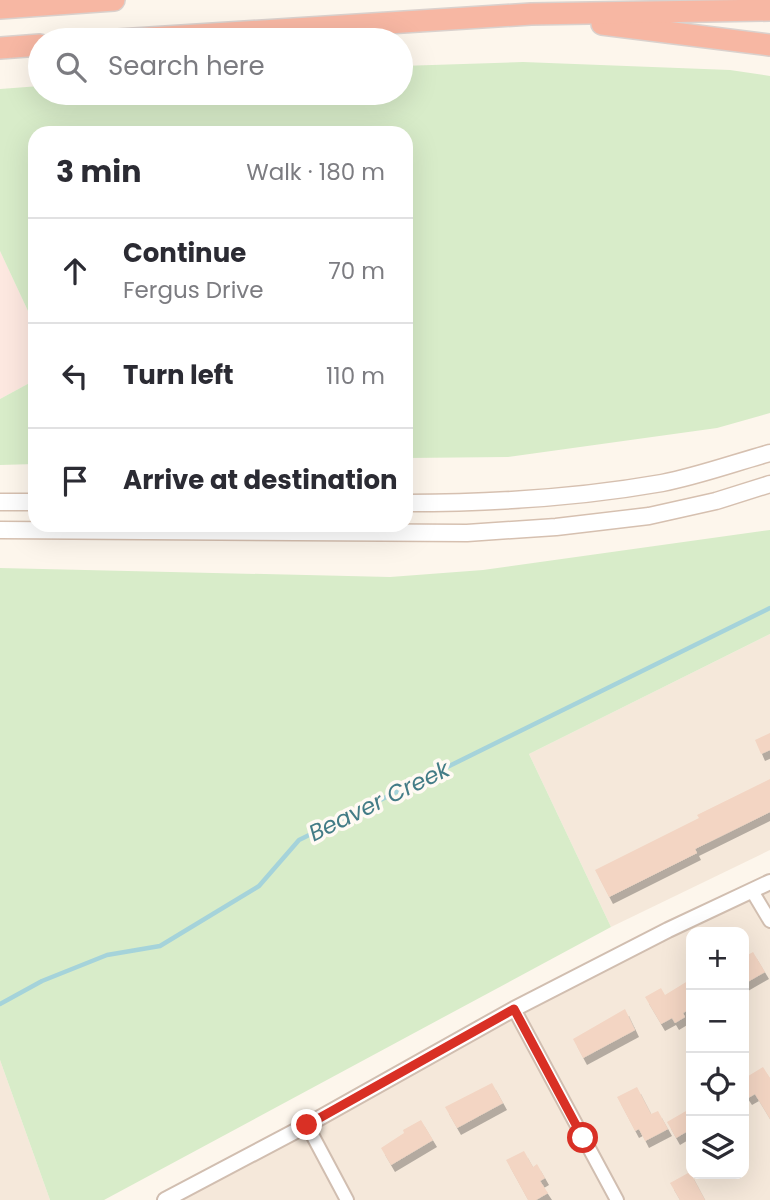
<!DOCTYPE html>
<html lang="en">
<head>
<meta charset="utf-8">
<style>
  body { margin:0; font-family:Poppins,sans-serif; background:#f2f2f3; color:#2b2b33 }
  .controls { position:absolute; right:21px; bottom:21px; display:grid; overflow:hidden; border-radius:14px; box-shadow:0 7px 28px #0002 }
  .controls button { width:63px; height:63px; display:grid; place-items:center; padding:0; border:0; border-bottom:2px solid #e1e1e2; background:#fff; color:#2b2b33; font:35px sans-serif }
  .stop { position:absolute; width:21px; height:21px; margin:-16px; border:5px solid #d93025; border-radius:50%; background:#fff }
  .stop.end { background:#d93025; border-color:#fff; box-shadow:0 2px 7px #0008 }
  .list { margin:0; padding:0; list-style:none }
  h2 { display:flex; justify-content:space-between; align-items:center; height:91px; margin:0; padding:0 28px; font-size:30px }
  h2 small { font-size:23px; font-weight:400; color:#7c7c81 }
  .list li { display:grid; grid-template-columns:46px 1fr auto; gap:21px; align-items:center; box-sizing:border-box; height:105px; padding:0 28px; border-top:2px solid #e1e1e2 }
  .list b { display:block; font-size:26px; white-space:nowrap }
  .list p { margin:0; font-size:23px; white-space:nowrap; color:#7c7c81 }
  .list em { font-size:23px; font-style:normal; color:#7c7c81 }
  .icon { flex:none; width:38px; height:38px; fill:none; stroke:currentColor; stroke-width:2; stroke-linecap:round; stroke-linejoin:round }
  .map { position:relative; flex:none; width:770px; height:1200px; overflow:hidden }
  .search { position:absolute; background:#fff; box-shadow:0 7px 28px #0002; left:28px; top:28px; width:385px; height:77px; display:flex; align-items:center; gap:18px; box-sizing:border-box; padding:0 24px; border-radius:38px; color:#7c7c81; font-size:26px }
  .panel { position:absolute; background:#fff; box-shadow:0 7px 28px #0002; left:28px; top:126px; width:385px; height:406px; border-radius:21px }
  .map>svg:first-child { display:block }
</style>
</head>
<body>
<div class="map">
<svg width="770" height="1200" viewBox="0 0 770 1200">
  <defs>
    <filter id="shadow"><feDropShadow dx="4" dy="7" stdDeviation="0" flood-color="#0004"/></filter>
  </defs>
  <rect width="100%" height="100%" fill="#fdf6ec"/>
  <g fill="#f5e8da" fill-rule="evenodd">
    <path d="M 770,634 L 770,850 L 611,927 L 529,754 Z"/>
    <path d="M 770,882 L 770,1200 L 165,1200 ZM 691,932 L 744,932 L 744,1174 L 691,1174 Z"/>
    <path d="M 0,1060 L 50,1200 L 0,1200 Z"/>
  </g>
  <path fill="#fde8e0" d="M 0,251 L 35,326 L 35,380 L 0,399 Z"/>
  <g fill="#d8ecc9">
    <path d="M 523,62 L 730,70 L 770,76 L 770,413 L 717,428 L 508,457 L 406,458 L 406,133 L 35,133 L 35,326 L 0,251 L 0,89 L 40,86 L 40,93 L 401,93 L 401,66 Z"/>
    <path d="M 35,380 L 35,464 L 0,465 L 0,399 Z"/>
    <path d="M 770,530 L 770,634 L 529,754 L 611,927 L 104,1200 L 50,1200 L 0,1060 L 0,568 L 390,577 L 483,570 Z"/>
  </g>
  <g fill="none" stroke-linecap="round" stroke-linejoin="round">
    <path stroke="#a5d3da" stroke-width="4.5" d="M 0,1004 L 42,981 L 107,955 L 160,946 L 259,886 L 299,840 L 770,608"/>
  </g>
  <g fill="#f3d5c3" filter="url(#shadow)">
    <path d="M 770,733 L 770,750 L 761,754 L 755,740 Z"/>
    <path d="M 770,779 L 770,812 L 695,849 L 697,853 L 609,897 L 595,870 L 699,818 L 697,815 Z"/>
    <path d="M 753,952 L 765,972 L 744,984 L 744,957 Z"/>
    <path d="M 691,979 L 691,1008 L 683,1013 L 685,1017 L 675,1023 L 672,1018 L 661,1024 L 645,997 L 661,988 L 665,995 Z"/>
    <path d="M 625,1009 L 635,1030 L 583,1058 L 573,1039 Z"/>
    <path d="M 763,1067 L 770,1078 L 770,1119 L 755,1094 L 748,1098 L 744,1092 L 744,1086 L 748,1083 L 745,1078 Z"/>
    <path d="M 492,1083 L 503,1103 L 457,1128 L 445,1107 Z"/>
    <path d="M 637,1087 L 651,1114 L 658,1111 L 668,1129 L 645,1141 L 639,1129 L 635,1131 L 617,1097 Z"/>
    <path d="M 686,1111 L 691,1119 L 691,1129 L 676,1138 L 667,1122 Z"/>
    <path d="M 421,1120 L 433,1140 L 391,1165 L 381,1148 L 404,1133 L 403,1130 Z"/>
    <path d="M 524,1151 L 533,1167 L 537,1164 L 545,1178 L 540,1181 L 548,1193 L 536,1200 L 528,1200 L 506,1160 Z"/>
    <path d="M 690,1172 L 705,1200 L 680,1200 L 670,1183 Z"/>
  </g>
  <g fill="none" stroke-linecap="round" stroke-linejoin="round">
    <g stroke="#d1beb0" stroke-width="16">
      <g id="minor">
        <path d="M 752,891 L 770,921"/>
        <path d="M 514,1009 L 617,1200"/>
        <path d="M 307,1125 L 347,1200"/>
      </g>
    </g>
    <g stroke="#d1beb0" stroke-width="18">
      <path id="tertiary" d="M 165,1200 L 307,1125 L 514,1009 L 668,930 L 770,882"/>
    </g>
    <g stroke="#d6c0b0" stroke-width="19">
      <g id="secondary">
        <path d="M 0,502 L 35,502"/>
        <path d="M 406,503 C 492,503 577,498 662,483 C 698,476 734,463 770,453"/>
        <path d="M 0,530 L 467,533 L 556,527 L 649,516 L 716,501 L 770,484"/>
      </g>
    </g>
    <g stroke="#dad1cd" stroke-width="24">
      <g id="motorway">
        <path d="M 0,8 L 114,0"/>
        <path d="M 602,24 L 770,45"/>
        <path d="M 118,40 L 531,14 L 770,10"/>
        <path d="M 0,48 L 40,45"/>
      </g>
    </g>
    <use href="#minor" stroke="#fff" stroke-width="12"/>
    <use href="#tertiary" stroke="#fff" stroke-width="14"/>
    <use href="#secondary" stroke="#fff" stroke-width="16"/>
    <use href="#motorway" stroke="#f7b7a3" stroke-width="21"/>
  </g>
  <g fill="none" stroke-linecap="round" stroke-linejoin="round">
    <path stroke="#d93025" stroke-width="9" d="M 307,1125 L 514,1009 L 583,1138"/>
  </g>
  <g text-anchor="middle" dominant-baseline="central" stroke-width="7" stroke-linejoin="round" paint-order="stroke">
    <g font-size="23" font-style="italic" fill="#437c86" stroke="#fffaf3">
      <text transform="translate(379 801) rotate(-26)">Beaver Creek</text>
    </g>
  </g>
</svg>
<div class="controls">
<button>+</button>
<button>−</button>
<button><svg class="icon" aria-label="locate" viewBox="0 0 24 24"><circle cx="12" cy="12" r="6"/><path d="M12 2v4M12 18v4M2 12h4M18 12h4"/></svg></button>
<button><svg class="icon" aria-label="layers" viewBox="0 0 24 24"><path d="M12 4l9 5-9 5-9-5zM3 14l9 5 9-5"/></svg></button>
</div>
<div class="stop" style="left:583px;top:1138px"></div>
<div class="stop end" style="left:307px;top:1125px"></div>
<div class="search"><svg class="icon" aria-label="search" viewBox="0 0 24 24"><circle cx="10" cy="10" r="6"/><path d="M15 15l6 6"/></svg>Search here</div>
<section class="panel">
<h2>3 min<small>Walk · 180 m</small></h2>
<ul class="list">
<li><svg class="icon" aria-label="ahead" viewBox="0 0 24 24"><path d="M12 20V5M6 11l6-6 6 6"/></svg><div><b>Continue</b><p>Fergus Drive</p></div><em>70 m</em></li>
<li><svg class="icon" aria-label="left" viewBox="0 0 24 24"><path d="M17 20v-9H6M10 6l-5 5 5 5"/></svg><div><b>Turn left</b></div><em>110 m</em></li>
<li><svg class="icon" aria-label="arrive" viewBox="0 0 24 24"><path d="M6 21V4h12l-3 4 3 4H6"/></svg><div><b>Arrive at destination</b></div></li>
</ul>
</section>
</div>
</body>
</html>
